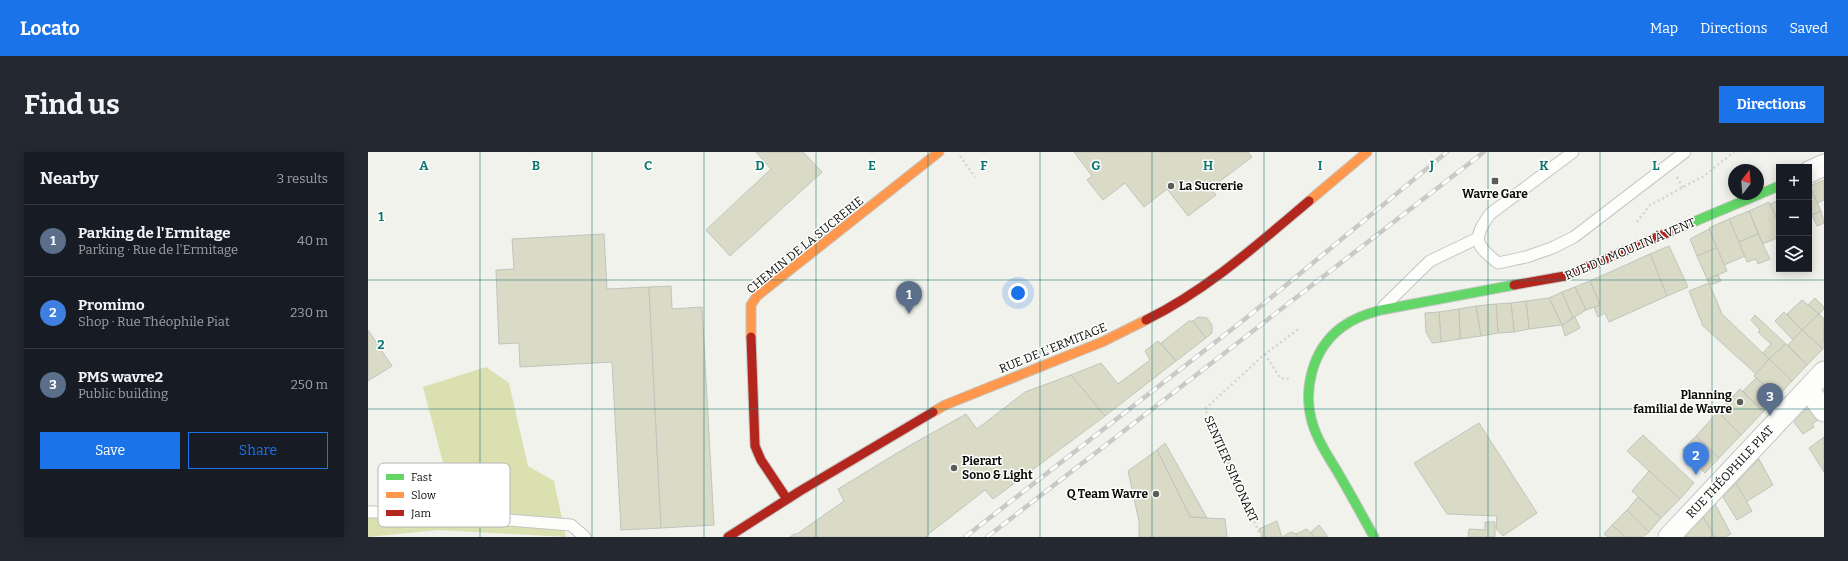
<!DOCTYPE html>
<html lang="en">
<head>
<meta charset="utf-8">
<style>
  body { margin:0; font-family:Bitter,serif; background:#242831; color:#f1f3f6 }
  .controls { position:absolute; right:12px; top:12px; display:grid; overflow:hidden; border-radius:0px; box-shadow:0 2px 10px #0003 }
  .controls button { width:36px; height:36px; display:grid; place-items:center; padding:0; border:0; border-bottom:1px solid #363941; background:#171b24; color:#f1f3f6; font:20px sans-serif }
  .compass { position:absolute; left:1360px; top:12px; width:36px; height:36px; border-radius:50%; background:#171b24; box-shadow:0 2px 10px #0003; rotate:16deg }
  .you { position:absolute; left:650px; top:141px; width:14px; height:14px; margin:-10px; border:3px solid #fff; border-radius:50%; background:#1a73e8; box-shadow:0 0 0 6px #1a73e833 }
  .badge { display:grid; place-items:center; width:26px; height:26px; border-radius:50%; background:#1a73e8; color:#fff; font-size:13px; font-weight:700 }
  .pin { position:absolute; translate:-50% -33px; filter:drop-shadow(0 1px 2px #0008) }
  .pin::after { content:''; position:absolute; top:21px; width:14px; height:12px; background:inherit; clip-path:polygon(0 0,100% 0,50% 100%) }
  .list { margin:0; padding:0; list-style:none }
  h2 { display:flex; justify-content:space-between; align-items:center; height:52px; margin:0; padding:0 16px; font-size:17px }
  h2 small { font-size:13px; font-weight:400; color:#9ea1a6 }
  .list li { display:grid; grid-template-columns:26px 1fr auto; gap:12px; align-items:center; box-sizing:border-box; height:72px; padding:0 16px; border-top:1px solid #363941 }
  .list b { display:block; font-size:15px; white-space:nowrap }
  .list p { margin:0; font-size:13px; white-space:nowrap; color:#9ea1a6 }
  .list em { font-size:13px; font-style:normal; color:#9ea1a6 }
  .actions { display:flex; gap:8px; padding:12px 16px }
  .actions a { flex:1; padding:9px 0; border:1px solid #1a73e8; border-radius:0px; text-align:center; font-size:14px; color:#1a73e8 }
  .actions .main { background:#1a73e8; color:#fff }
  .icon { flex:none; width:22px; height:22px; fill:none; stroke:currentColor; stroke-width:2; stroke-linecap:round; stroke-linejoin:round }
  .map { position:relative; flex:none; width:1456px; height:385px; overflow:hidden; border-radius:0px }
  header { display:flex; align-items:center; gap:24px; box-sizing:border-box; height:56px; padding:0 20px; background:#1a73e8; color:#fff }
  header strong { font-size:19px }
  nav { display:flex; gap:22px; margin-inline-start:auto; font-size:14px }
  .intro { display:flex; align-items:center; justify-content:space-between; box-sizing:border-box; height:96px; padding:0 24px }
  h1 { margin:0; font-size:28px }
  .button { padding:10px 18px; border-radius:0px; background:#1a73e8; color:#fff; font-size:14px; font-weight:700 }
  main { display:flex; gap:24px; padding:0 24px }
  aside { flex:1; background:#171b24; border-radius:0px; box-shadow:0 2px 10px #0003 }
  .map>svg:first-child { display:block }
</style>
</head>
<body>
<header>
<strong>Locato</strong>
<nav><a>Map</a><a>Directions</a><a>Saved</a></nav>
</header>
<div class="intro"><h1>Find us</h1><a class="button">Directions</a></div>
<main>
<aside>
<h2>Nearby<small>3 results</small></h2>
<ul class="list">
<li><span class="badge" style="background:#5c6f8a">1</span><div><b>Parking de l'Ermitage</b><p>Parking · Rue de l'Ermitage</p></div><em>40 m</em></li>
<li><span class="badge" style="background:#3f7fe0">2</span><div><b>Promimo</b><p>Shop · Rue Théophile Piat</p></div><em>230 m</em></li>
<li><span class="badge" style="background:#5c6f8a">3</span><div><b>PMS wavre2</b><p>Public building</p></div><em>250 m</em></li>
</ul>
<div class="actions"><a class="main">Save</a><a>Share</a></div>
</aside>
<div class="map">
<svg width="1456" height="385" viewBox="0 0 1456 385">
  <rect width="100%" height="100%" fill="#f2f2ec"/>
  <path fill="#dbe0b0" d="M 118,215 L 141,231 L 160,314 L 186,329 L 198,385 L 70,378 L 0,385 L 0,361 L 82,354 L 77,318 L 55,235 Z"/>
  <g fill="#dadbc6" stroke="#c2c3bd">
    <path d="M 388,0 L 435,0 L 454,20 L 362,104 L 338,78 L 403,17 Z"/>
    <path d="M 706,0 L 880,0 L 884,5 L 843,36 L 848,43 L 820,64 L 799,37 L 776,55 L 757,31 L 735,48 L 719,28 L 724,24 Z"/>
    <path d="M 1456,28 L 1456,48 L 1449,51 L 1442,34 Z"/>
    <path d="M 1441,33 L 1453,59 L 1441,64 Z"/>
    <path d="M 1411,48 L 1411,72 L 1402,52 Z"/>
    <path d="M 1401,50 L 1411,72 L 1411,85 L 1395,92 L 1381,59 Z"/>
    <path d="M 1381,59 L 1390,82 L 1371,90 L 1361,67 Z"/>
    <path d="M 1453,59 L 1456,71 L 1449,74 L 1444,63 Z"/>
    <path d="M 1361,67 L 1377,104 L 1356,113 L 1341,76 Z"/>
    <path d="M 1341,77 L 1349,96 L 1329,104 L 1322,87 Z"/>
    <path d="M 236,82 L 239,137 L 281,135 L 293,376 L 253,378 L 244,210 L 152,215 L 151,191 L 131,192 L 128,118 L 146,117 L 144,87 Z"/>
    <path d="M 1390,82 L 1402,107 L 1390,112 L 1388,107 L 1379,110 L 1371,90 Z"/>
    <path d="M 1301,94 L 1320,135 L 1299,144 L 1282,102 Z"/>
    <path d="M 1349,96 L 1359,119 L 1339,127 L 1329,104 Z"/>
    <path d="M 1282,102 L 1299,144 L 1241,170 L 1237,161 L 1230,165 L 1226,155 L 1232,153 L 1222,129 Z"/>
    <path d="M 1350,123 L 1353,129 L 1342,133 L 1339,127 Z"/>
    <path d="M 1222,129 L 1232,153 L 1218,158 L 1207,135 Z"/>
    <path d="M 1341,131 L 1354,162 L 1401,207 L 1388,222 L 1335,174 L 1321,139 Z"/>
    <path d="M 303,134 L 304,157 L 334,155 L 346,373 L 293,376 L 281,135 Z"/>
    <path d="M 1207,135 L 1218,158 L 1205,166 L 1194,140 Z"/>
    <path d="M 1194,140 L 1205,166 L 1194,173 L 1181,146 Z"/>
    <path d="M 1181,146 L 1194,173 L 1161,177 L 1158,149 Z"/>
    <path d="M 1447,146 L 1456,155 L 1456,157 L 1451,162 L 1440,153 Z"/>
    <path d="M 1434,148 L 1451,162 L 1434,178 L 1419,162 Z"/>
    <path d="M 1158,149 L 1161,177 L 1146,180 L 1143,151 Z"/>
    <path d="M 1143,151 L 1146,180 L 1130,181 L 1128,152 Z"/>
    <path d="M 1128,152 L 1130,181 L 1113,184 L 1108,154 Z"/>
    <path d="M 1108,154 L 1113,184 L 1092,187 L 1091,157 Z"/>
    <path d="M 1091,157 L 1092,187 L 1073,190 L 1071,160 Z"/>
    <path d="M 1071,160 L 1073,190 L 1064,191 L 1058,180 L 1057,161 Z"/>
    <path d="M 1416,160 L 1434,178 L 1425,188 L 1407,169 Z"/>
    <path d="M 1451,162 L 1456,167 L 1455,197 L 1434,178 Z"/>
    <path d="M 1387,163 L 1418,192 L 1401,207 L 1395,201 L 1403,192 L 1390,180 L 1392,178 L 1383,168 Z"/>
    <path d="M 830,165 L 839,166 L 844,173 L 844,181 L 838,186 L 825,169 Z"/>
    <path d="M 1207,165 L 1212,176 L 1197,184 L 1194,173 Z"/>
    <path d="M 821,169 L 825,169 L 838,186 L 808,209 L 793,191 Z"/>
    <path d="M 0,178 L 24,214 L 0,229 Z"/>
    <path d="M 1434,178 L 1455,197 L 1439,213 L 1420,193 Z"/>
    <path d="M 790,189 L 808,209 L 737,264 L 703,223 L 733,211 L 750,232 L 782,208 L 777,199 Z"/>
    <path d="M 1418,192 L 1439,213 L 1424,229 L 1401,207 Z"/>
    <path d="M 1401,207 L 1424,229 L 1410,244 L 1386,224 Z"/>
    <path d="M 703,223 L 737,264 L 625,347 L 617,338 L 558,384 L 560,385 L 422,385 L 426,382 L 429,382 L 476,349 L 470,337 L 539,295 L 598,262 L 609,277 L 657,240 Z"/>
    <path d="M 1388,226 L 1410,244 L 1395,260 L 1375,239 Z"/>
    <path d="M 1372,237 L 1395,260 L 1373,283 L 1350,260 Z"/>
    <path d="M 1438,257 L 1448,258 L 1453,266 L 1444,272 L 1446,275 L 1435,282 L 1426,270 Z"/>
    <path d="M 1350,260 L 1373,283 L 1351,306 L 1328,284 Z"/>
    <path d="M 1111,271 L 1169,361 L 1135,384 L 1128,377 L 1129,364 L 1079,362 L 1046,311 Z"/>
    <path d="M 1275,283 L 1326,331 L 1312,347 L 1259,299 Z"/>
    <path d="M 1328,284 L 1351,306 L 1337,321 L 1314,298 Z"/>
    <path d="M 1456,285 L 1456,320 L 1441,296 Z"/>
    <path d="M 797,291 L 839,366 L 822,365 L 789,298 Z"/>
    <path d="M 789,298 L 822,365 L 857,367 L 859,385 L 771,385 L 771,369 L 760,319 Z"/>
    <path d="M 1391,307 L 1405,333 L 1378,350 L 1368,331 Z"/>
    <path d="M 1281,319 L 1312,347 L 1293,366 L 1264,339 Z"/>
    <path d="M 1368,331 L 1384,359 L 1369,368 L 1355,345 Z"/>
    <path d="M 1270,345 L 1293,366 L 1281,380 L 1259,358 Z"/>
    <path d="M 1347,352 L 1363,382 L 1357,385 L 1347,385 L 1335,365 Z"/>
    <path d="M 1259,358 L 1281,380 L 1275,385 L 1257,385 L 1244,373 Z"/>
    <path d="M 1335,365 L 1347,385 L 1316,385 Z"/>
    <path d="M 909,369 L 914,385 L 895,385 L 891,377 Z"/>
    <path d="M 1117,370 L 1127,370 L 1127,385 L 1100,385 L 1101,377 L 1117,378 Z"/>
    <path d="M 951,373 L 960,385 L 946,385 L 943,380 Z"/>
    <path d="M 1244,373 L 1257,385 L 1240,385 L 1236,382 Z"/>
    <path d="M 939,377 L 946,385 L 929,385 L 928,382 Z"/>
    <path d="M 923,380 L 928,382 L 929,385 L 914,385 Z"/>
  </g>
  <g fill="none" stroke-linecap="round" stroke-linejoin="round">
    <g stroke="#c5c6c1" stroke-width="13">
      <g id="lane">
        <path d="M 1205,0 L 1122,62 C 1104,87 1107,93 1130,111 L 1158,105 L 1184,96 L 1206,85 L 1317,0"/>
        <path d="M 1016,154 L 1062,109 L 1110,86"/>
        <path d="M 0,360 L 40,360 L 203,373 L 217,385"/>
      </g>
    </g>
    <g stroke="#c5c6c1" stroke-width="23">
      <g id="street">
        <path d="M 1441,20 L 1456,13"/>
        <path d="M 1440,237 L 1456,259"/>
        <path d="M 1301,385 L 1456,220"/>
      </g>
    </g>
    <g stroke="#c5c6c1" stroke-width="11">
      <g id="fast">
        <path d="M 1311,76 L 1411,34"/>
        <path d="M 1006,385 C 994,363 982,341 969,319 C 960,304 950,290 945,273 C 934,239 944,197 974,175 C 986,166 999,162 1013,158 L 1146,133"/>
      </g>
    </g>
    <g stroke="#c5c6c1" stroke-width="11">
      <g id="slow">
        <path d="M 941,49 L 999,0"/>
        <path d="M 383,185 L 383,153 L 389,144 L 571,0"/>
        <path d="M 565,260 L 577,253 L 734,190 L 778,168"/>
      </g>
    </g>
    <g stroke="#c5c6c1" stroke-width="11">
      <g id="jam">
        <path d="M 1146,133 L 1197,124 L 1311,76"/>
        <path d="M 778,168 C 839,138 890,92 941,49"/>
        <path d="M 383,185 L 387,294 L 393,308 L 419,347"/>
        <path d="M 360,385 L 432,339 L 565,260"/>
      </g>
    </g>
    <g stroke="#d4d5d2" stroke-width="2.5" stroke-dasharray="2 3" stroke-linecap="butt">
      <path d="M 592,4 L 607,25"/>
      <path d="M 1309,25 L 1315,36"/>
      <path d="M 1269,70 L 1282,53 L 1336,24 L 1366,0"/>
      <path d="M 897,202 L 912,226 L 922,227"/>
      <path d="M 893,385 L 837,257 L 897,202 L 932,176"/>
    </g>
    <use href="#lane" stroke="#fdfdfc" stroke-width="11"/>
    <use href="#street" stroke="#fdfdfc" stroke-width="21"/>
    <use href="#fast" stroke="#63d668" stroke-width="9"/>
    <use href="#slow" stroke="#ff974d" stroke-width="9"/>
    <use href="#jam" stroke="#b3261e" stroke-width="9"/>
    <g stroke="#c9c9c7" stroke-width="4.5">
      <g id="rail">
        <path d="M 597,385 L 877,167 L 1079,0"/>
        <path d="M 619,385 L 1116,0"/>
      </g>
    </g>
    <use href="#rail" stroke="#fff" stroke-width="3" stroke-dasharray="9" stroke-linecap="butt"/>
  </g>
  <path fill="none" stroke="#0f766e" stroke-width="1" stroke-opacity="0.55" d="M 112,0 L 112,385M 224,0 L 224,385M 336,0 L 336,385M 448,0 L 448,385M 560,0 L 560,385M 672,0 L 672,385M 784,0 L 784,385M 896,0 L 896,385M 1008,0 L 1008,385M 1120,0 L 1120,385M 1232,0 L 1232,385M 1344,0 L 1344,385M 0,128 L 1456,128M 0,257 L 1456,257"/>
  <g fill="#5c5d58" stroke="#fff" stroke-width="1.5">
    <rect x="1123" y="25" width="8" height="8" rx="2"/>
    <circle cx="803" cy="34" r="4"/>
    <circle cx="1372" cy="250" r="4"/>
    <circle cx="586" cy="316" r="4"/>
    <circle cx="788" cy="342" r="4"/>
  </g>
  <g text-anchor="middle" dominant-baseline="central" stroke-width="3" stroke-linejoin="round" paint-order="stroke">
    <g font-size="12" font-weight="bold" fill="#0c0d08" stroke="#fff" text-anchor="start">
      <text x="811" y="34">La Sucrerie</text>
      <text x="1127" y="42" text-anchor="middle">Wavre Gare</text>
      <text x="1364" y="243" text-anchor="end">Planning<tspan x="1364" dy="14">familial de Wavre</tspan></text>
      <text x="594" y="309">Pierart<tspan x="594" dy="14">Sono &amp; Light</tspan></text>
      <text x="780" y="342" text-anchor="end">Q Team Wavre</text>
    </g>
    <g font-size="12" fill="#0c0d08" stroke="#fff">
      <text transform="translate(437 93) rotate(-39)">CHEMIN DE LA SUCRERIE</text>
      <text transform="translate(1262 97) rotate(-23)">RUE DU MOULIN À VENT</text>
      <text transform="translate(685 196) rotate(-22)">RUE DE L'ERMITAGE</text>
      <text transform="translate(863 317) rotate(66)">SENTIER SIMONART</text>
      <text transform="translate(1362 320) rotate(-47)">RUE THÉOPHILE PIAT</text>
    </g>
  </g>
  <rect x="10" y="311" width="132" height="64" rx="6" fill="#fff" stroke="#b6b6b5" stroke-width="1"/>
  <rect x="18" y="322" width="18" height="6" fill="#63d668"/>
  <rect x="18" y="340" width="18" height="6" fill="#ff974d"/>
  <rect x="18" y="358" width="18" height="6" fill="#b3261e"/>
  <g font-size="11" fill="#0c0d08">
    <text x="43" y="329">Fast</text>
    <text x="43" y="347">Slow</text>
    <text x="43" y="365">Jam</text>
  </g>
  <g font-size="13" text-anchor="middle" font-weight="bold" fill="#0f766e" stroke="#fff" stroke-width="3" stroke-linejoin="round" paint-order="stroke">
    <text x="56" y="18">A</text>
    <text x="168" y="18">B</text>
    <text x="280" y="18">C</text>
    <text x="392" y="18">D</text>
    <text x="504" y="18">E</text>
    <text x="616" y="18">F</text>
    <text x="728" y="18">G</text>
    <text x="840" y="18">H</text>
    <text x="952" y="18">I</text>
    <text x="1064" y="18">J</text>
    <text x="1176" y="18">K</text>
    <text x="1288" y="18">L</text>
    <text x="13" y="69">1</text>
    <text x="13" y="197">2</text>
  </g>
</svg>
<div class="controls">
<button>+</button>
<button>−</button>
<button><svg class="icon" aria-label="layers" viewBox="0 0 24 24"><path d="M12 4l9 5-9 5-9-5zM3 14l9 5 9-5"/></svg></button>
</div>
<svg class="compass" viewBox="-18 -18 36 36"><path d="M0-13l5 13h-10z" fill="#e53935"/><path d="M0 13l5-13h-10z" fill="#9ea1a6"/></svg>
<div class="you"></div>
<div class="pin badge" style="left:541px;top:162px;background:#5c6f8a">1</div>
<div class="pin badge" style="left:1328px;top:323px;background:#3f7fe0">2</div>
<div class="pin badge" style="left:1402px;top:264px;background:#5c6f8a">3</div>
</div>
</main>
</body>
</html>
